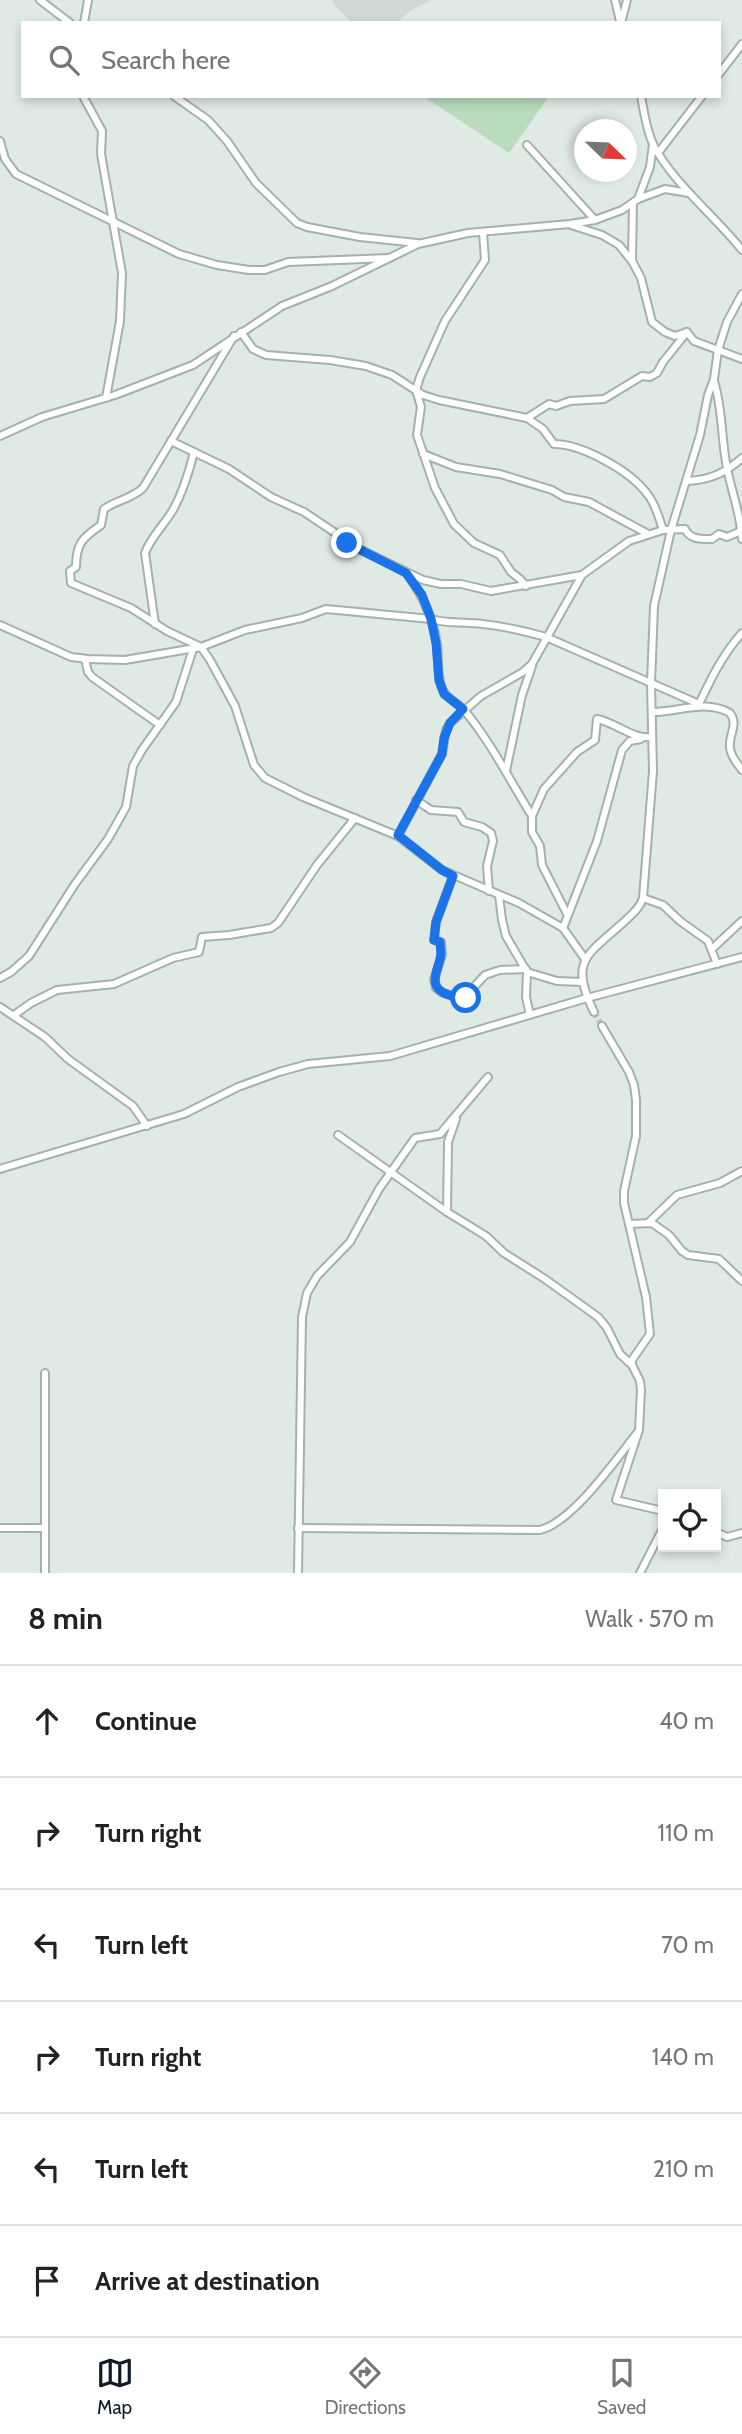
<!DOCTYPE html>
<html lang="en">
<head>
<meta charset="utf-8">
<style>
  body { margin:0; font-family:Cabin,sans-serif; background:#f6f6f6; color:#222 }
  .controls { position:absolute; right:21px; bottom:21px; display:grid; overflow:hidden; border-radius:0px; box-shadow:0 4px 10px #0003 }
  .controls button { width:63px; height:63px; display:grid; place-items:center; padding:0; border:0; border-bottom:2px solid #e0e0e0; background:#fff; color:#222; font:35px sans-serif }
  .compass { position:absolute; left:574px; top:119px; width:63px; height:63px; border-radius:50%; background:#fff; box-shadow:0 4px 10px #0003; rotate:113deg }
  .stop { position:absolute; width:21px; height:21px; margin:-16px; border:5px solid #1a73e8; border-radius:50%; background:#fff }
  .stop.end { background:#1a73e8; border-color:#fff; box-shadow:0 2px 7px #0008 }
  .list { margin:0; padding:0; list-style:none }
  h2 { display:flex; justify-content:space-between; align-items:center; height:91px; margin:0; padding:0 28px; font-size:30px }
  h2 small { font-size:23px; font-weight:400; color:#767676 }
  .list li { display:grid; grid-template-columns:46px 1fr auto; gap:21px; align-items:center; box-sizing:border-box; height:112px; padding:0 28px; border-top:2px solid #e0e0e0 }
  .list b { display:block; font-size:26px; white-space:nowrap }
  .list em { font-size:23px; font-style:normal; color:#767676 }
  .icon { flex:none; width:38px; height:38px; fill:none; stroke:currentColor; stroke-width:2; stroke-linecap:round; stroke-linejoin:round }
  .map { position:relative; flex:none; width:742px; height:1573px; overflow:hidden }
  .search { position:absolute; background:#fff; box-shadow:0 4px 10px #0003; left:21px; right:21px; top:21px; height:77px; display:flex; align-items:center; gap:18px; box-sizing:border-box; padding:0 24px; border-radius:0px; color:#767676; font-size:26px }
  .sheet { height:763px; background:#fff }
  nav { display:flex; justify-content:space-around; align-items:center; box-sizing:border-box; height:98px; border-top:2px solid #e0e0e0; background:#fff; font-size:19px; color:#767676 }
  nav a { display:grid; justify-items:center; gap:4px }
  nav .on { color:#111827 }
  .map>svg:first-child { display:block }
</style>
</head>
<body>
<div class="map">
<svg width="742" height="1573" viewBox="0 0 742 1573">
  <rect width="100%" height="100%" fill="#e0eae4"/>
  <path fill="#cedad3" d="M 334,0 L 431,0 L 408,12 L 397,23 L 352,23 L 332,2 Z"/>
  <path fill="#badbbd" d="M 423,96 L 549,96 L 509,153 Z"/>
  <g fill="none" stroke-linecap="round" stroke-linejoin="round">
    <path stroke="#bac7c0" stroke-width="6" stroke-dasharray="6 3" stroke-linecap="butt" d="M 594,1012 L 602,1026"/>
    <g stroke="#a3b2aa" stroke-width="10">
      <g id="minor">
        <path d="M 40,0 L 70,23"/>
        <path d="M 615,0 L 620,21"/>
        <path d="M 84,23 L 88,0"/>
        <path d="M 621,23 L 627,0"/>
        <path d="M 719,74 L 742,44"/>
        <path d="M 83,96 L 102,131 L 101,154 L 122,273 L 120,321 L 106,398"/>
        <path d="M 174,96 L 208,120 L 227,141 L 256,183 L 297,223 L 307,227 L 360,237 L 417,243"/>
        <path d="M 641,96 C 644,112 646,129 653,144 C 671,181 716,217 742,250"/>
        <path d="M 0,141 L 5,159 L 16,174 L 179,254 L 217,265 L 249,270 L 265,270 L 288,262 L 389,258"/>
        <path d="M 527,145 L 595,220"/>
        <path d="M 658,153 L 702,96"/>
        <path d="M 638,199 L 665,189 L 689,193"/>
        <path d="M 571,225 L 602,235 L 619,245 L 632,261 L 641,278 L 652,322 L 665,332 L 675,336 L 687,332 L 694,341 L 742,359"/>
        <path d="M 483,232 L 485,260 L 445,321 L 420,377 L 416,390 L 421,407 L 417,435 L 435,488 L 454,524 L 474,543 L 500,555 L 511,572 L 520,579 L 526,586"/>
        <path d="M 632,261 L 633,204"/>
        <path d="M 241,332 L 253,349 L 266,355 L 330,360 L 366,366 L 392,375 L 423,395 L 439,400 L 527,418 L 549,404 L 556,406 L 570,401 L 604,399 L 642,376 L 650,377 L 657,373 L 663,362 L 687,332"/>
        <path d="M 234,336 L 143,488 C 131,499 117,500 104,509 L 101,525 C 82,538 76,544 76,567 L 70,571 L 71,583 L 131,608 L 167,631 L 201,647 L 210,660 L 235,706 L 254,765 L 265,778 L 303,797 L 398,836 L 442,870 L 519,903 L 563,928 L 585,959"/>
        <path d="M 714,381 C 723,410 721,439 727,468 C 732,494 740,511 742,539"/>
        <path d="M 527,418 L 543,429 L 554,444 C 582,444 631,471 648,495 C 656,505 659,518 663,530"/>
        <path d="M 0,436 L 42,417 L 115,395 L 193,365 L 282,306 L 332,286 L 418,244 L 468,233 L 570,224 L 595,220 L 622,210 L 638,199 L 650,167 L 653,144"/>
        <path d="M 171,441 L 229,469 L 271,497 L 304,512 L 361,550 L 423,580 L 441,584 L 461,584 L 491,591 L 582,575 L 629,541 L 663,530 L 685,529 C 690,540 702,539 712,539 L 719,534 L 727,537 L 741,531"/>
        <path d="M 423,454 L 456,467 L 500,474 L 552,490 L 564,497 L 589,502 L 648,534"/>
        <path d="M 687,481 C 710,480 725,473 742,458"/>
        <path d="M 408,575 C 423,597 433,617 437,644 C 439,659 436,679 444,692 C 449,700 459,704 464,710 C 491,742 510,781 532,816"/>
        <path d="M 155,624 L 145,553 C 151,537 164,525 173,510 C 183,492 189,472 194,452"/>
        <path d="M 0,625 L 71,657 L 88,659 L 125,660 L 201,647 L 245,630 L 302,618 L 326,609 L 431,619 C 445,623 456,622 470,623 C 495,624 521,630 546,637 L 699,704"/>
        <path d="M 85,659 L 88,672 L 92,677 L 160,725"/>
        <path d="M 698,706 C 711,679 722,655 742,633"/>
        <path d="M 652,712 C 679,712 705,699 730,713 C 739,725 728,735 730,748 C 731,757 737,763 742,770"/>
        <path d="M 506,771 L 522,695 L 532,666"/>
        <path d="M 416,800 L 431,810 L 458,812 L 464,822 L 482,827 L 491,833 L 493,841 L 487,866 L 489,891"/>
        <path d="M 398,836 L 442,754 L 446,730 L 450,723 L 481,696 L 523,672 L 532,664 L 582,575"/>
        <path d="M 453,876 L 436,922 L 434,940 L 441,942 L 442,955 L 434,979 L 436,988 L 443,993 L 463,999 L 485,975 L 500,970 L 526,969"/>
        <path d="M 499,895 L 502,920 L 506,936 L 527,972 L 526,997 L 530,1015"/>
        <path d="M 643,898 L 663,905 L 680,921 L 708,941 L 717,964"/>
        <path d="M 567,914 L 542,865 L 540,846 L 532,832 L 532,816 L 544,789 L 577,752 L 595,740 L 597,719 C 615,722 633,740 652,737"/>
        <path d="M 563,928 L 597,841 L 622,750 L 630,741 L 641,739"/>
        <path d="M 713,948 L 742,921"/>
        <path d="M 527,972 L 557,981 L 582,982"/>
        <path d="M 0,978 L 11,972 L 29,956 L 75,884 L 108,839 L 126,807 L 133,766 L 142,750 L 176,702 L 193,649"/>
        <path d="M 0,1007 L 45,1037 L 68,1059 L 133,1106 L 147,1126"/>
        <path d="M 594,1012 C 568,959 588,955 626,920 C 633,913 640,908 643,898 L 653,771 L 651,683 L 654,606 L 671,530 L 700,435 L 708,395 L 714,379 L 718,350 L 727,322 L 742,294"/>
        <path d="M 14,1015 L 31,1003 L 57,990 L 114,984 L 173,958 L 199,952 L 202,937 L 229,935 L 271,928 L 278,923 L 317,865 L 355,818"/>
        <path d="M 602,1026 L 629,1072 L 634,1085 L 636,1100 L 636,1136 L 624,1191 L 624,1203 L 646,1297 L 650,1334 L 632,1360 L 632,1365 L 640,1381 L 641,1390 L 639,1430 L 616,1500 L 663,1511"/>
        <path d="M 338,1135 L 447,1212 L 486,1236 L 504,1253 L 545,1279 L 598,1317 L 607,1328 L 620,1354 L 632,1365"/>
        <path d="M 0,1169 L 184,1114 L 238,1087 L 279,1072 L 308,1064 L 390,1056 L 587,998 L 742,957"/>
        <path d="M 447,1212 L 448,1142 L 456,1119"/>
        <path d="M 648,1223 L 677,1195 L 720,1183 L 742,1171"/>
        <path d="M 629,1224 L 652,1223 L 669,1235 L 682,1251 L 688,1255 L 719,1259 L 742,1281"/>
        <path d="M 0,1528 L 44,1528"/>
        <path d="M 298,1528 L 540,1530 C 573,1522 616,1459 638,1432"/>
        <path d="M 716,1532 L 727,1537 L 742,1533"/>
        <path d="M 45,1573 L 45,1373"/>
        <path d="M 298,1573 L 302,1317 L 307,1293 L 317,1276 L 350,1242 L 379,1189 L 415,1138 L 440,1134 L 488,1077"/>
        <path d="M 640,1573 L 663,1528"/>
      </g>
    </g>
    <use href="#minor" stroke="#fff" stroke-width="6"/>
  </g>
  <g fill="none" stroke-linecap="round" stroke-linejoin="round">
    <path stroke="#1a73e8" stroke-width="9" d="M 347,543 L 406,573 L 422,595 L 431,619 L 436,643 L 439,680 L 444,694 L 463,709 L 450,723 L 444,738 L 442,754 L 398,835 L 442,870 L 453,876 L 436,922 L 434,940 L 440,942 C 440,948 442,953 440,959 C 436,975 428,988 449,995 C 455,997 459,999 466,998"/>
  </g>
</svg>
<div class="controls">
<button><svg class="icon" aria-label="locate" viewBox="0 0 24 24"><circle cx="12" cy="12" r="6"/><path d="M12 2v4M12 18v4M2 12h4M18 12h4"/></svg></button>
</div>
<svg class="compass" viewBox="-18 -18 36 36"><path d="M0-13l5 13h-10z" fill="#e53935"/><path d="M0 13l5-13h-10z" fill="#767676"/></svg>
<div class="stop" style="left:466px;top:998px"></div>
<div class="stop end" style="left:347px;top:543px"></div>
<div class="search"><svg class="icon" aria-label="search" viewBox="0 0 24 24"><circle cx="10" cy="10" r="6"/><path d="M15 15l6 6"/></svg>Search here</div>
</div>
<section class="sheet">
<h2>8 min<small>Walk · 570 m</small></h2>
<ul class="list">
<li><svg class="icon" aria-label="ahead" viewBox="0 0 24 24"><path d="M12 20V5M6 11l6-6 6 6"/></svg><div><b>Continue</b></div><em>40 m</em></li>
<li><svg class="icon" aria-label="right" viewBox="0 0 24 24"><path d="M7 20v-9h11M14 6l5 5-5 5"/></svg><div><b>Turn right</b></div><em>110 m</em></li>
<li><svg class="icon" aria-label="left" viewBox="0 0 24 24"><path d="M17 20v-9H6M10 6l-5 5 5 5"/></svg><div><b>Turn left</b></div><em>70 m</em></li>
<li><svg class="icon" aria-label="right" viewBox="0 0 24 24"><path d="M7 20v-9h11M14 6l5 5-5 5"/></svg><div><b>Turn right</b></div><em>140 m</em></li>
<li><svg class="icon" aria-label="left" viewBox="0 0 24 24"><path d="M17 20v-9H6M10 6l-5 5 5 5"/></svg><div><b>Turn left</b></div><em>210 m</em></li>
<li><svg class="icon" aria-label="arrive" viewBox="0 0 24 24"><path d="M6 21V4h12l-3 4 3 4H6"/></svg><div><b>Arrive at destination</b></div></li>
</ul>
</section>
<nav>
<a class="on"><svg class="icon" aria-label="map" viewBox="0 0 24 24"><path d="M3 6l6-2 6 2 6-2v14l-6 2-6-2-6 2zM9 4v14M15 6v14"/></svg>Map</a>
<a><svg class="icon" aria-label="directions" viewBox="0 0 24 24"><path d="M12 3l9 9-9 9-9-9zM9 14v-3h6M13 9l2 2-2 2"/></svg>Directions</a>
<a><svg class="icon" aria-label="saved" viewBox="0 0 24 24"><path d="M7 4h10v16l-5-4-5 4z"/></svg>Saved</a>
</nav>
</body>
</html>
